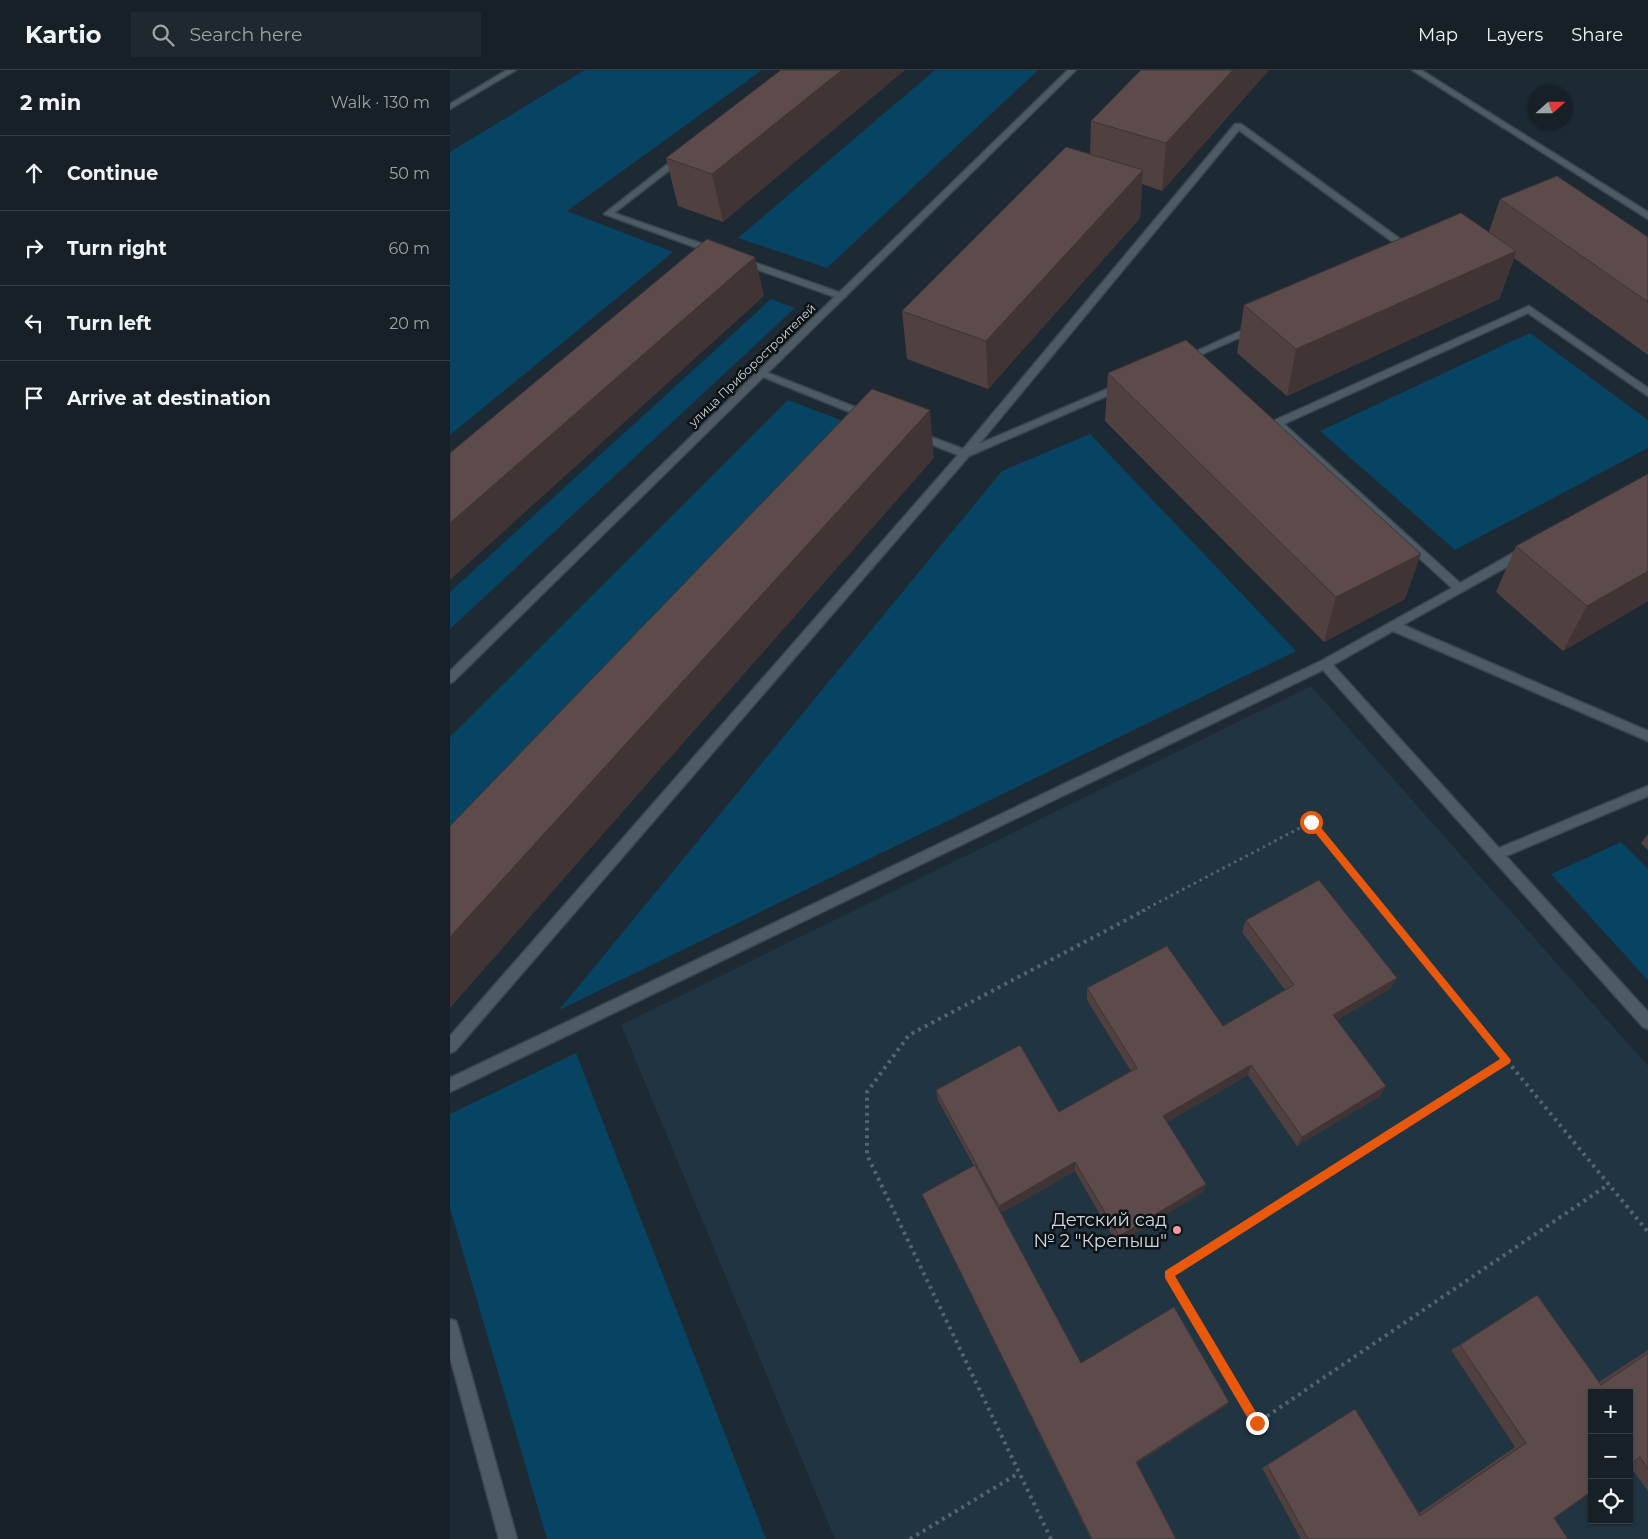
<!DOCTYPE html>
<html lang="en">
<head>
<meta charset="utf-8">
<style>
  body { margin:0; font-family:Montserrat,sans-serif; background:#1f282e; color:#f1f3f6 }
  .controls { position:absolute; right:15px; bottom:15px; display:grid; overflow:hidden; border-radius:0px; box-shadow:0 1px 4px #0004 }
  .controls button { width:45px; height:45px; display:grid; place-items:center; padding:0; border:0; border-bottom:1px solid #353e43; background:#162026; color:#f1f3f6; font:25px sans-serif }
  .compass { position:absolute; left:1078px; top:15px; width:45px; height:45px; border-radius:50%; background:#162026; box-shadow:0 1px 4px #0004; rotate:69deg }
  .stop { position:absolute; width:15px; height:15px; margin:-11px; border:4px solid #ea580c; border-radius:50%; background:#fff }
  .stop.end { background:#ea580c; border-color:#fff; box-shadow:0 1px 5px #0008 }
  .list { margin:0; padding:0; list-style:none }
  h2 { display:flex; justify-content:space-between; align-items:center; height:65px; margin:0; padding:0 20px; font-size:21px }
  h2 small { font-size:16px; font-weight:400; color:#9ea3a7 }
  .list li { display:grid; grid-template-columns:32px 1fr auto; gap:15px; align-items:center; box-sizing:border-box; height:75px; padding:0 20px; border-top:1px solid #353e43 }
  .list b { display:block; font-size:19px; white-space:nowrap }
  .list em { font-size:16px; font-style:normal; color:#9ea3a7 }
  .icon { flex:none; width:28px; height:28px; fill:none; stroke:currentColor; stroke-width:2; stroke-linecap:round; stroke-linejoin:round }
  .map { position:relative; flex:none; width:1198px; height:1469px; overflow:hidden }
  header { display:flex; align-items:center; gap:30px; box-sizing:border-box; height:70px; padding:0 25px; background:#162026; border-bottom:1px solid #353e43 }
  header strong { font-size:24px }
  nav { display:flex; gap:28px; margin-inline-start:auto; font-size:18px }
  .search { width:350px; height:45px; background:#1f282e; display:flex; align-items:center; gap:12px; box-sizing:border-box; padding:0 18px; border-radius:0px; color:#9ea3a7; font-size:19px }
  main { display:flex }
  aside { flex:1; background:#162026 }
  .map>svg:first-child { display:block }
</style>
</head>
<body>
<header>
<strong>Kartio</strong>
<div class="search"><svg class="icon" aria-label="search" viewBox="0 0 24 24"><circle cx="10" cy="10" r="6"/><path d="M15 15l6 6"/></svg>Search here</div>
<nav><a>Map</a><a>Layers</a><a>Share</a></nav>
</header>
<main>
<aside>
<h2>2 min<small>Walk · 130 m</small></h2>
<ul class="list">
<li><svg class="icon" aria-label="ahead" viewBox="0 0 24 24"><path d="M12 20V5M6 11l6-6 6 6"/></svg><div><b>Continue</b></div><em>50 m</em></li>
<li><svg class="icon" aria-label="right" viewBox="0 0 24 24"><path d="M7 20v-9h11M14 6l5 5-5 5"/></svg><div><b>Turn right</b></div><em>60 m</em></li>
<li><svg class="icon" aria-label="left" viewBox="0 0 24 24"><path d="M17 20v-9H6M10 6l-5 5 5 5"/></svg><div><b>Turn left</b></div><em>20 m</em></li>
<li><svg class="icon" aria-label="arrive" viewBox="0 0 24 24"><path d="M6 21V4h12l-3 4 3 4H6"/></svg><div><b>Arrive at destination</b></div></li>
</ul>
</aside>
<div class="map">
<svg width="1198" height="1469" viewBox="0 0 1198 1469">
  <rect width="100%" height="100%" fill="#1d2a33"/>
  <path fill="#213441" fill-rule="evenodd" d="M 861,616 L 1198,996 L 1198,1469 L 385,1469 L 171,955 ZM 1142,1323 L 1179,1323 L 1179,1450 L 1142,1450 Z"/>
  <g fill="#074464">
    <path d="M 135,0 L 312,0 L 117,141 L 223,182 L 0,365 L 0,82 Z"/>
    <path d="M 485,0 L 588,0 L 377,198 L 288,168 Z"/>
    <path d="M 321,229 L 345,238 L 0,559 L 0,522 Z"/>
    <path d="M 1080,263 L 1198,350 L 1198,378 L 1005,480 L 870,361 Z"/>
    <path d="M 338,330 L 403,355 L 0,783 L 0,667 Z"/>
    <path d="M 640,364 L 846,581 L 109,940 L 552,401 Z"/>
    <path d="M 1171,772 L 1198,799 L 1198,910 L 1101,804 Z"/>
    <path d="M 126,983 L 316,1469 L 97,1469 L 0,1138 L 0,1044 Z"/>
  </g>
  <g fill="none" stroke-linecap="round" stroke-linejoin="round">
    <g stroke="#3c464d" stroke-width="3">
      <g id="service">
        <path d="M 57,0 L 66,0 L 0,39 L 0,34 Z"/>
        <path d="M 785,54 L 791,54 L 964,179 L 964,183 L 958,183 L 789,60 L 529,374 L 669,314 L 675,314 L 675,318 L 519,386 L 5,981 L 0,983 L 0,966 L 508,385 L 463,367 L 463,363 L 471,363 L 513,379 Z"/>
        <path d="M 228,86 L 235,88 L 164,143 L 267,179 L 267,183 L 261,183 L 154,144 Z"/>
        <path d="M 292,188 L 394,224 L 396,226 L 394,228 L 388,228 L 289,193 L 289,189 Z"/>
        <path d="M 1079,236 L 1198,318 L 1198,326 L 1078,243 L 834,354 L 1010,513 L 1070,479 L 1078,479 L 1079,482 L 1078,485 L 953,555 L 1198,661 L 1198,671 L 943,561 L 883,595 L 1049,778 L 1198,716 L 1198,726 L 1056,786 L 1198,942 L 1198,959 L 1193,957 L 873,600 L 0,1022 L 0,1008 L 871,591 L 1002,518 L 822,353 L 823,351 Z"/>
        <path d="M 804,255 L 809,258 L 807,260 L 739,290 L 733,290 L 731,288 Z"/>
        <path d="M 311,300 L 420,343 L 421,345 L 420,347 L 412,347 L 308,305 L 306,303 Z"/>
        <path d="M 0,1249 L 6,1251 L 8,1257 L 67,1469 L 49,1469 L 0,1287 Z"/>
      </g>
    </g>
    <g stroke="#3c464d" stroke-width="3">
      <path id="minor" d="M 962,0 L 971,0 L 1198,142 L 1198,149 Z"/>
    </g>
    <g stroke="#3c464d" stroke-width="3">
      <path id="tertiary" d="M 618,0 L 626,0 L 4,611 L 0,613 L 0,601 Z"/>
    </g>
    <path stroke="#58636b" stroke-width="3" stroke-dasharray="2.5 4" stroke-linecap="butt" d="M 692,841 L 861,752 L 934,841"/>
    <g stroke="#58636b" stroke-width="4" stroke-dasharray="3 4.5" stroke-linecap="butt">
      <path d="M 933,840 L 1198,1162"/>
      <path d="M 1057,990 L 719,1205 L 807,1353 L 1159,1114"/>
      <path d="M 460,1469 L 569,1403"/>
      <path d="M 601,1469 L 417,1085 L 417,1022 L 459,965 L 695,840"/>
    </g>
    <use href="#service" fill="#4d5b65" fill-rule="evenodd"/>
    <use href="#minor" fill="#4d5b65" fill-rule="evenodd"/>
    <use href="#tertiary" fill="#4d5b65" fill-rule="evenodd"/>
  </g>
  <g fill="#504040">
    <path d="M 331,0 L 273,152 L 228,136 L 216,88 Z"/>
    <path d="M 691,0 L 819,0 L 712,121 L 692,114 L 690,148 L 538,319 L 457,289 L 452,241 L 640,84 L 641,51 Z"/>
    <path d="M 1050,129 L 1198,167 L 1198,285 L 1064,188 L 1049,229 L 837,326 L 787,283 L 794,235 L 1039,162 Z"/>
    <path d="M 658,303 L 955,529 L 874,572 L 655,351 Z"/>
    <path d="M 1066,476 L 1198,531 L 1113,581 L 1046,522 Z"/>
    <path d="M 1198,764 L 1198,780 L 1191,773 Z"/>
    <path d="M 796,850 L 947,908 L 940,919 L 887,950 L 936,1016 L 930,1026 L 847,1076 L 798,1005 L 717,1052 L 756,1114 L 753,1122 L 667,1174 L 625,1101 L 551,1143 L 631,1293 L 777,1335 L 687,1393 L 726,1469 L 641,1469 L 474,1128 L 472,1124 L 524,1096 L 488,1030 L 486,1020 L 609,1042 L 681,1001 L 637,930 L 637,918 L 773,956 L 835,920 L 792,862 Z"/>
    <path d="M 1087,1225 L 1149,1312 L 1198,1280 L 1198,1421 L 1179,1395 L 1104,1448 L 1118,1469 L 851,1469 L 812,1398 L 905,1339 L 969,1443 L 1065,1377 L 1001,1280 Z"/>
  </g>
  <g fill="#413434">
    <path d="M 392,0 L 455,0 L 273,152 L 262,104 Z"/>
    <path d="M 783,0 L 819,0 L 712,121 L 716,73 Z"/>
    <path d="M 693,100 L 690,148 L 538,319 L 536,271 Z"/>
    <path d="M 1066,181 L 1049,229 L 837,326 L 846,279 Z"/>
    <path d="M 305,187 L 314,226 L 0,510 L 0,453 Z"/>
    <path d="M 480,340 L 484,388 L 0,938 L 0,867 Z"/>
    <path d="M 971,484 L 955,529 L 874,572 L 886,527 Z"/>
    <path d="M 1198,501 L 1198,531 L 1113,581 L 1137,536 Z"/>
    <path d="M 947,908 L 940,919 L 878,955 L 883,945 Z"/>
    <path d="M 801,995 L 798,1005 L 711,1055 L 713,1046 Z"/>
    <path d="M 936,1016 L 930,1026 L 847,1076 L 852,1067 Z"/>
    <path d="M 625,1092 L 625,1101 L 550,1144 L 549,1136 Z"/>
    <path d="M 756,1114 L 753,1122 L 667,1174 L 669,1166 Z"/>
    <path d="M 779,1332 L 777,1335 L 685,1394 L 686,1392 Z"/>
  </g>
  <g fill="#5d4b4b" stroke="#413434">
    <path d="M 331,0 L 392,0 L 262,104 L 216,88 Z"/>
    <path d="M 691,0 L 783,0 L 716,73 L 641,51 Z"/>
    <path d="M 616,77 L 693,100 L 536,271 L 452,241 Z"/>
    <path d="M 1107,106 L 1198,167 L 1198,232 L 1050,129 Z"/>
    <path d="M 1011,143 L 1066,181 L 846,279 L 794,235 Z"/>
    <path d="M 257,169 L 305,187 L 0,453 L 0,383 Z"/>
    <path d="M 736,270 L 971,484 L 886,527 L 658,303 Z"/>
    <path d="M 422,319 L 480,340 L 0,867 L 0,756 Z"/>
    <path d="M 1198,404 L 1198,501 L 1137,536 L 1066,476 Z"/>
    <path d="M 869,810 L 947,908 L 883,945 L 936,1016 L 852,1067 L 801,995 L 713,1046 L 756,1114 L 669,1166 L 625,1092 L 549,1136 L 486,1020 L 570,975 L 609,1042 L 687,998 L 637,918 L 717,876 L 773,956 L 844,915 L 796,850 Z"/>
    <path d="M 525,1095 L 631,1293 L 724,1237 L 779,1332 L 686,1392 L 726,1469 L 642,1469 L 472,1124 Z"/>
    <path d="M 1087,1225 L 1151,1315 L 1198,1283 L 1198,1399 L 1190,1387 L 1179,1395 L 1179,1323 L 1142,1323 L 1142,1421 L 1104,1448 L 1118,1469 L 858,1469 L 817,1395 L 905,1339 L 970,1446 L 1076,1373 L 1010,1275 Z"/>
  </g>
  <path fill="#ea580c" d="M 861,748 L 864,749 L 1061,990 L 1060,993 L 725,1206 L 810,1349 L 812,1353 L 810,1357 L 807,1358 L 803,1357 L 715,1208 L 715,1201 L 1050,989 L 858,754 L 857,752 Z"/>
  <circle fill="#f59b9c" stroke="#0c1216" stroke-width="2" cx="727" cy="1160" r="5"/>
  <g text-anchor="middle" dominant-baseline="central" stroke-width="5" stroke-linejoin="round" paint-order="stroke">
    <g font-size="12" fill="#d1d9df" stroke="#0c1216">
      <text transform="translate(302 295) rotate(-44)">улица Приборостроителей</text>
    </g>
    <g font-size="18" fill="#d1d9df" stroke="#0c1216" text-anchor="end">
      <text x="717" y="1150">Детский сад<tspan x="717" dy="21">№ 2 "Крепыш"</tspan></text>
    </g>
  </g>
</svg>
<div class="controls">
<button>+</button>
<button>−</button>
<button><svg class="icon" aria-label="locate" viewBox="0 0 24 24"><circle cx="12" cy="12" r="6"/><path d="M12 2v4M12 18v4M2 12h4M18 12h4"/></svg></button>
</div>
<svg class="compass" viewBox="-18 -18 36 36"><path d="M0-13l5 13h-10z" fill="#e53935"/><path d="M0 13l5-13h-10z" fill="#9ea3a7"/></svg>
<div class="stop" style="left:861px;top:752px"></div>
<div class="stop end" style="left:807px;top:1353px"></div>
</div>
</main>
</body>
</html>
